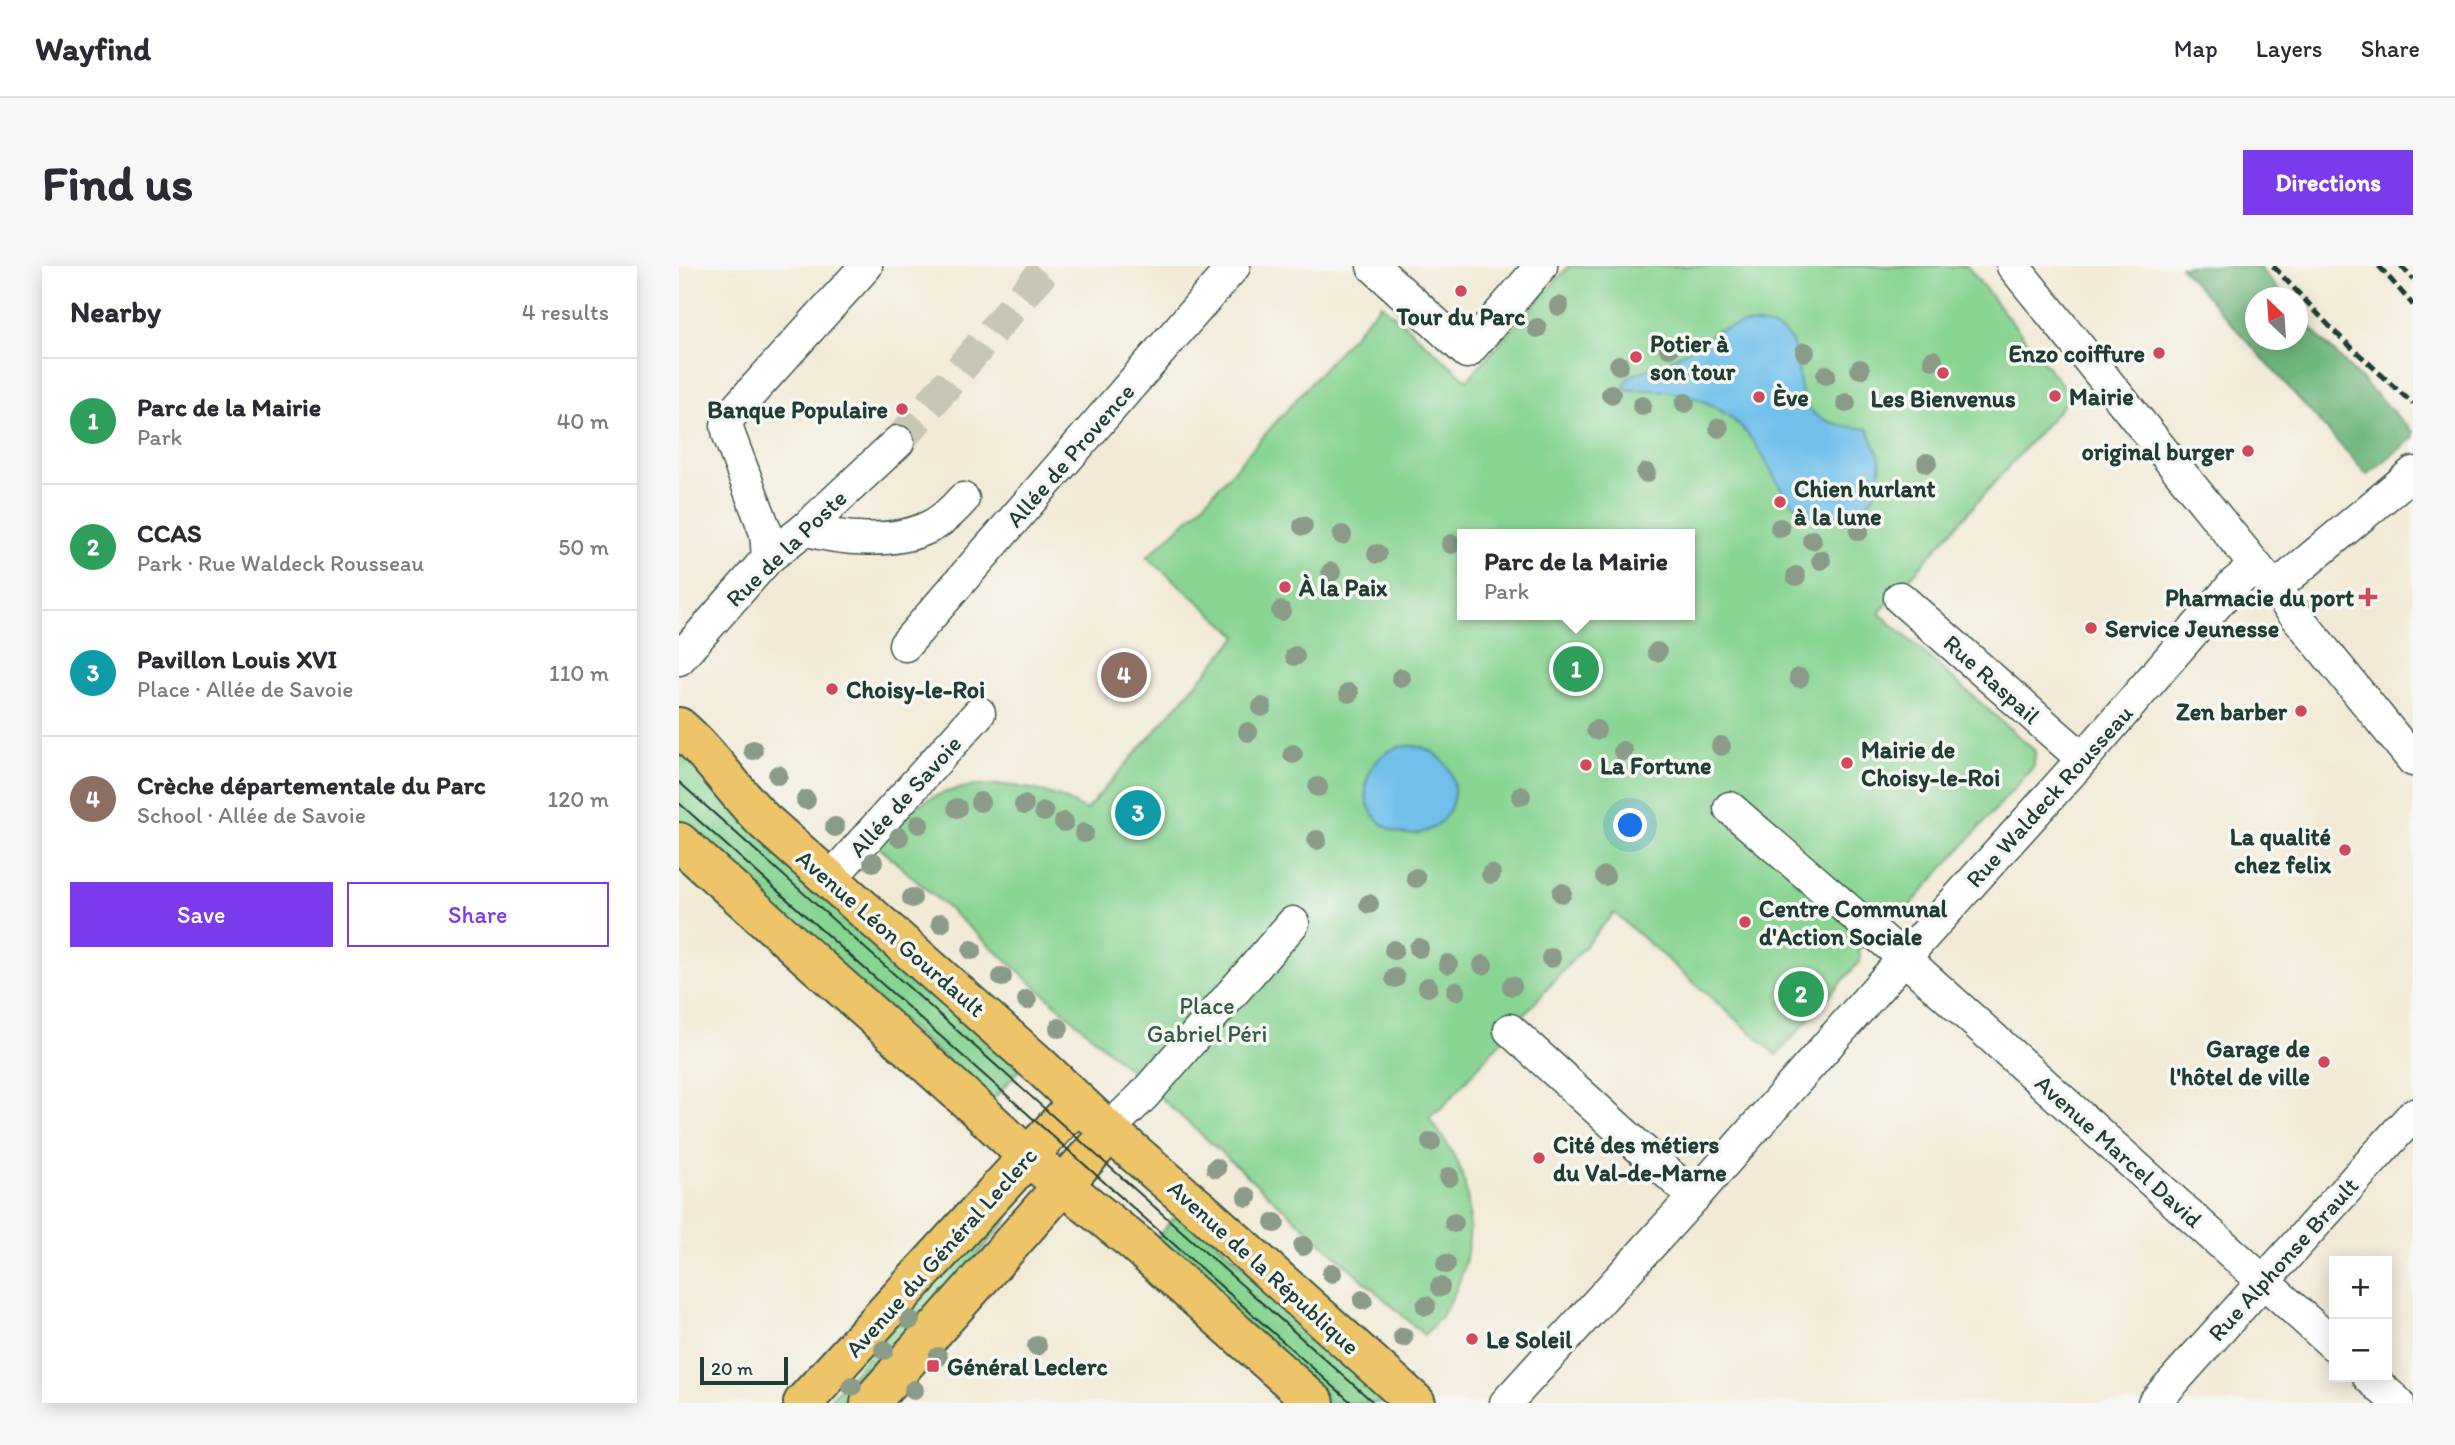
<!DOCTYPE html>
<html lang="en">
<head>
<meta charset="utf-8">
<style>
  body { margin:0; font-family:Itim,sans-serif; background:#f7f7f7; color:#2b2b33 }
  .controls { position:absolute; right:21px; bottom:21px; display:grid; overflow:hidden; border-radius:0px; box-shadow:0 4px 18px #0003 }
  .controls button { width:63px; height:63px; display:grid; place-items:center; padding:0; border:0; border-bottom:2px solid #e1e1e2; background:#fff; color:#2b2b33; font:35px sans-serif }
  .compass { position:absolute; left:1566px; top:21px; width:63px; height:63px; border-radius:50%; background:#fff; box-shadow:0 4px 18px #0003; rotate:335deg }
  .scale { position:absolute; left:21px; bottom:18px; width:88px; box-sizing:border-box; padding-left:7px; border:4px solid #1f3d34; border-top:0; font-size:19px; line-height:24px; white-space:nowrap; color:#1f3d34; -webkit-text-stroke:5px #f6f6f2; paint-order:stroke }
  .you { position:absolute; left:952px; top:560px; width:24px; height:24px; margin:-18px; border:5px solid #fff; border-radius:50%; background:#1a73e8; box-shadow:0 0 0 10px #1a73e833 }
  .badge { display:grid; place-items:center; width:46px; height:46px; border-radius:50%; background:#7c3aed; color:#fff; font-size:23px; font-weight:700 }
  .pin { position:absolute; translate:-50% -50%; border:4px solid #fff; box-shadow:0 2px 7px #0006 }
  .popup { position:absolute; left:778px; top:263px; width:238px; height:91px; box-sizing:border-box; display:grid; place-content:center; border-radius:0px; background:#fff; filter:drop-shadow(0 2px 5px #0005); font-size:23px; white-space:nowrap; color:#7c7c81 }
  .popup b { font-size:26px; color:#2b2b33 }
  .popup::after { content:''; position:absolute; left:50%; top:100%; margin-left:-14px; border:14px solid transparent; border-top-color:#fff }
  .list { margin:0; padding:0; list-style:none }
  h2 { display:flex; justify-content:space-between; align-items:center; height:91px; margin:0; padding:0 28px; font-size:30px }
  h2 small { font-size:23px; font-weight:400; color:#7c7c81 }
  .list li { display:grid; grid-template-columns:46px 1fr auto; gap:21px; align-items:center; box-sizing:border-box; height:126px; padding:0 28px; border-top:2px solid #e1e1e2 }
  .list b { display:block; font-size:26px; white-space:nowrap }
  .list p { margin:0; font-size:23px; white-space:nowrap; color:#7c7c81 }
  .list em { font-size:23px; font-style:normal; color:#7c7c81 }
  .actions { display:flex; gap:14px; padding:21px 28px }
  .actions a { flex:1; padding:16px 0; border:2px solid #7c3aed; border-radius:0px; text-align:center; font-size:24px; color:#7c3aed }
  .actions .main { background:#7c3aed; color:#fff }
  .map { position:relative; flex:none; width:1734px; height:1137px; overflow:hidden; border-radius:0px }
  header { display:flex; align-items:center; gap:42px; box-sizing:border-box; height:98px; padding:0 35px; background:#fff; border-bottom:2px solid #e1e1e2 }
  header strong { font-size:33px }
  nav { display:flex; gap:38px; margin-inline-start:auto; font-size:24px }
  .intro { display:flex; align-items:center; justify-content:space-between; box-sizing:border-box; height:168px; padding:0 42px }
  h1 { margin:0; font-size:49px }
  .button { padding:18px 32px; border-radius:0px; background:#7c3aed; color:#fff; font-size:24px; font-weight:700 }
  main { display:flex; gap:42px; padding:0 42px }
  aside { flex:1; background:#fff; border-radius:0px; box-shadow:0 4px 18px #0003 }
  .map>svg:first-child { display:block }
</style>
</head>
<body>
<header>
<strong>Wayfind</strong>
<nav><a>Map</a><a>Layers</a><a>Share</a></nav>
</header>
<div class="intro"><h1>Find us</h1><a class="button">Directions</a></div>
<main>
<aside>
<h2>Nearby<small>4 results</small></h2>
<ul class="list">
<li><span class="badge" style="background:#2e9e5b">1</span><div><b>Parc de la Mairie</b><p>Park</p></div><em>40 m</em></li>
<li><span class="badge" style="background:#2e9e5b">2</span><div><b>CCAS</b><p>Park · Rue Waldeck Rousseau</p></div><em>50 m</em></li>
<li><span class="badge" style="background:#0f9aa8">3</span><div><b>Pavillon Louis XVI</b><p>Place · Allée de Savoie</p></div><em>110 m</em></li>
<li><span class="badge" style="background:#8d6e63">4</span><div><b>Crèche départementale du Parc</b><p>School · Allée de Savoie</p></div><em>120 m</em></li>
</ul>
<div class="actions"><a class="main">Save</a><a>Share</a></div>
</aside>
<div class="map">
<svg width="1734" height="1137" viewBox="0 0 1734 1137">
  <rect width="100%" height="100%" fill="#f6f6f2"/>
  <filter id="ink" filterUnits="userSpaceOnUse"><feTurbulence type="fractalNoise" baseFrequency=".0143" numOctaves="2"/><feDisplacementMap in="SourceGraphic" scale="14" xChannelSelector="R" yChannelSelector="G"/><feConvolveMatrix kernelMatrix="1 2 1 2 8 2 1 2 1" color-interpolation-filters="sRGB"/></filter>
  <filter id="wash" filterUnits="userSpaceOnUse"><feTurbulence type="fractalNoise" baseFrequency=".00686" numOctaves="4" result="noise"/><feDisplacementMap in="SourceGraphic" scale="28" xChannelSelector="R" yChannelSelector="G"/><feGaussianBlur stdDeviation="1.57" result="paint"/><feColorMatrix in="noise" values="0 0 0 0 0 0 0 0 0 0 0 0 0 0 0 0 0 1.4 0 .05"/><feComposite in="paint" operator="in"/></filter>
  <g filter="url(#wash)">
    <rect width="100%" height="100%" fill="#f2ead6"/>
    <g fill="#88d491" stroke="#548862" stroke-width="2" fill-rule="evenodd">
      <path d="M 890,0 L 1288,0 L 1392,130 L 1200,347 L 1356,485 L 1355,500 L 1227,644 L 1220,641 L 1216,644 L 1180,683 L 1181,695 L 1098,789 L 935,647 L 760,845 L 758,844 L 750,852 C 762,868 774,885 781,903 C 801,959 789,1028 745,1069 L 433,788 L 194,576 C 207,565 221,550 236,541 C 279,513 336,514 383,532 C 391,535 399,541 407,544 L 559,370 L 468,291 L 519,244 L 702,38 L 788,114 ZM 783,268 L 1011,268 L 1011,349 L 783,349 Z"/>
      <path d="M 0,480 L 342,802 L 313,835 L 0,557 Z"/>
      <path d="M 502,943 L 716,1137 L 650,1137 L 472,979 Z"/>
      <path d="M 319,944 L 329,954 L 167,1137 L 148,1137 Z"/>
    </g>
    <path fill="#6eb67b" stroke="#467a58" stroke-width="2" d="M 1501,0 L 1579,0 L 1606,31 L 1576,32 L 1576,74 L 1618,74 L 1619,46 L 1642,73 L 1734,166 L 1734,172 L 1688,209 Z"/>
    <g fill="#70c0eb" stroke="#487e90" stroke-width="2">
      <path d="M 1063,58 C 1143,54 1104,115 1133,146 C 1145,158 1175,162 1189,163 C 1192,173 1198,183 1201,193 C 1202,198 1201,204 1200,209 C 1197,233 1189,244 1164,248 C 1155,250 1141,253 1132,249 C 1107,239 1097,214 1085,192 C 1055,139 1009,121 950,124 L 945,120 L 950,110 L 988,96 L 1013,82 L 1037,65 Z"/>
      <circle cx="731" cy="524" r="44"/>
    </g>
  </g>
  <g filter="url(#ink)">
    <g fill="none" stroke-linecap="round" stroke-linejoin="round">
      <path stroke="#c8c7b6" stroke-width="32" stroke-dasharray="32 16" stroke-linecap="butt" d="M 219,176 L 369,0"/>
      <g stroke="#3f574c" stroke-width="35">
        <g id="minor">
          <path d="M 694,0 L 788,86 L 862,0"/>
          <path d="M 1334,0 L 1734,494"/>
          <path d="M 126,263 C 161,274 216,278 250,261 C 262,256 275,243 284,233"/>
          <path d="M 89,292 L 87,267 L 50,169 L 48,160 L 49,152 L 187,0"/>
          <path d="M 1595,323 L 1734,207"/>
          <path d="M 1221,332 L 1404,493"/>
          <path d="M 226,379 L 555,0"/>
          <path d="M 0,393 L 89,292 L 126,263 L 219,176"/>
          <path d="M 1051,542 L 1225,692 L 1655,1079"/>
          <path d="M 151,613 L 300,447"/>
          <path d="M 831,764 L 1015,931"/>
          <path d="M 431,866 L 439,854 L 464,830 L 614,657"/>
          <path d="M 1690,1111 L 1719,1137"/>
          <path d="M 827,1137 L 1015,931 L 1225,692 L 1404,493 L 1555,318 L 1577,300"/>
          <path d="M 1475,1137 L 1734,849"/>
        </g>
      </g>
      <g stroke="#3f574c" stroke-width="42">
        <g id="major">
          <path d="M 0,461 C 32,488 55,526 85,555 L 360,799 L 431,866 L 524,946 L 737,1137"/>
          <path d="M 0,576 L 295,840 L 349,891 L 457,978 L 636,1137"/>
          <path d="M 124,1137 L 399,836"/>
          <path d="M 191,1137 L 431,866"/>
        </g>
      </g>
      <use href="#minor" stroke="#fff" stroke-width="32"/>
      <use href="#major" stroke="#eec469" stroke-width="38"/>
      <g stroke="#1f3d34" stroke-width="2">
        <path d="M 0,516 L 695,1137"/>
        <path d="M 0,537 L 673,1137"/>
      </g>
      <g stroke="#1f3d34" stroke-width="5" stroke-dasharray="10 5" stroke-linecap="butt">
        <path d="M 1594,0 L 1657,67 L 1734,138"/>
        <path d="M 1700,0 L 1734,39"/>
        <path d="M 1722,0 L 1734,13"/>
      </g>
    </g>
    <g fill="#8a9b87">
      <circle cx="880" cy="40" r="10"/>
      <circle cx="858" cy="62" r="10"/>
      <circle cx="990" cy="82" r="10"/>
      <circle cx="1126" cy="86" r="10"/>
      <circle cx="1254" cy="94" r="10"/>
      <circle cx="940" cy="99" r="10"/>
      <circle cx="1181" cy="103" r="10"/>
      <circle cx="1147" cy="109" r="10"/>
      <circle cx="932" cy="128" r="10"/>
      <circle cx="1006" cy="137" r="10"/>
      <circle cx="1167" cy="137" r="10"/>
      <circle cx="963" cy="140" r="10"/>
      <circle cx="1040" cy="162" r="10"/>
      <circle cx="1248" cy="197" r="10"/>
      <circle cx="967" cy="207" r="10"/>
      <circle cx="624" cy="260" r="10"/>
      <circle cx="1101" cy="262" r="10"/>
      <circle cx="1180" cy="265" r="10"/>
      <circle cx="663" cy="269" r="10"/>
      <circle cx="1133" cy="274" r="10"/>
      <circle cx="772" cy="278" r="10"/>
      <circle cx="698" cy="288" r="10"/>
      <circle cx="1142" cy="294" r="10"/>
      <circle cx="652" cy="306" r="10"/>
      <circle cx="1117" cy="310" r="10"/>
      <circle cx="602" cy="345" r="10"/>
      <circle cx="978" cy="386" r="10"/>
      <circle cx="616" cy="390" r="10"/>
      <circle cx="722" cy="412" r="10"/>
      <circle cx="1120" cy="412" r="10"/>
      <circle cx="670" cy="427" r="10"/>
      <circle cx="583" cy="441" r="10"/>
      <circle cx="917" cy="464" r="10"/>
      <circle cx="569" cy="466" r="10"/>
      <circle cx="1042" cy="480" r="10"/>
      <circle cx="74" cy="484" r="10"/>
      <circle cx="944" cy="485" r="10"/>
      <circle cx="614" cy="488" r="10"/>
      <circle cx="99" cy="509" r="10"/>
      <circle cx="639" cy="521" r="10"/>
      <circle cx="842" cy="530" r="10"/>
      <circle cx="127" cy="534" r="10"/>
      <circle cx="301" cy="536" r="10"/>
      <circle cx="345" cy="539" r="10"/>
      <circle cx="278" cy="542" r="10"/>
      <circle cx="365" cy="546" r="10"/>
      <circle cx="385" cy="556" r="10"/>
      <circle cx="240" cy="558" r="10"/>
      <circle cx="156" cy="561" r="10"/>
      <circle cx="405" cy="567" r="10"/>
      <circle cx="220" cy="571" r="10"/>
      <circle cx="638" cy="574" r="10"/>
      <circle cx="194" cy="596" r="10"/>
      <circle cx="812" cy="608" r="10"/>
      <circle cx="926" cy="610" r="10"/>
      <circle cx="737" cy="612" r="10"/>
      <circle cx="883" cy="627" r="10"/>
      <circle cx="233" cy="632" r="10"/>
      <circle cx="690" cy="638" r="10"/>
      <circle cx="262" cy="657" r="10"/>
      <circle cx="740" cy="682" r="10"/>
      <circle cx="293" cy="684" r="10"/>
      <circle cx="715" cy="684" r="10"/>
      <circle cx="872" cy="692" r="10"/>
      <circle cx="769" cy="698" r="10"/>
      <circle cx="804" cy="699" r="10"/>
      <circle cx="323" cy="711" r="10"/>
      <circle cx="716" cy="712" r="10"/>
      <circle cx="833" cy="720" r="10"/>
      <circle cx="749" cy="721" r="10"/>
      <circle cx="777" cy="725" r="10"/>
      <circle cx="348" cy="734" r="10"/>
      <circle cx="380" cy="762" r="10"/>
      <circle cx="752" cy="876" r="10"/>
      <circle cx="537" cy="902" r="10"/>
      <circle cx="770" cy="911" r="10"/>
      <circle cx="568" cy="931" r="10"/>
      <circle cx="596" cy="957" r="10"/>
      <circle cx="775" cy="957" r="10"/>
      <circle cx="624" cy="980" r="10"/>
      <circle cx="767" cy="998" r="10"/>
      <circle cx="653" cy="1007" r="10"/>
      <circle cx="761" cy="1021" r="10"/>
      <circle cx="684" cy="1034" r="10"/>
      <circle cx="747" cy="1040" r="10"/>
      <circle cx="231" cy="1054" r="10"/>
      <circle cx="724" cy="1071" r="10"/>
      <circle cx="358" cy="1080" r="10"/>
      <circle cx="205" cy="1084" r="10"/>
      <circle cx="259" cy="1091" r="10"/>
      <circle cx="173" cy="1120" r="10"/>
      <circle cx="235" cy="1124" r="10"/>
    </g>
  </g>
  <g fill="#d1495b" stroke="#f6f6f2" stroke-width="2.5">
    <circle cx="782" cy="25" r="7"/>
    <circle cx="1480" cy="87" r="7"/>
    <circle cx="957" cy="91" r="7"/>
    <circle cx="1264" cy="107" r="7"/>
    <circle cx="1376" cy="130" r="7"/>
    <circle cx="1080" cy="131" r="7"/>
    <circle cx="223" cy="143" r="7"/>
    <circle cx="1569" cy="185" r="7"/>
    <circle cx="1101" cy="236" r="7"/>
    <circle cx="606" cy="321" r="7"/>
    <path d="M1685.5 320.5h7v7h7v7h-7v7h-7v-7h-7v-7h7z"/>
    <circle cx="1412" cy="362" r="7"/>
    <circle cx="153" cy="423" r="7"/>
    <circle cx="1622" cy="445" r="7"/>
    <circle cx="1168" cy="497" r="7"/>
    <circle cx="907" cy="499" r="7"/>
    <circle cx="1666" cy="584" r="7"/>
    <circle cx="1066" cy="656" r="7"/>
    <circle cx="1645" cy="796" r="7"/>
    <circle cx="860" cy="892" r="7"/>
    <circle cx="793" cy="1073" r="7"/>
    <rect x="247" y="1093" width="14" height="14" rx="3.5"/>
  </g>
  <g text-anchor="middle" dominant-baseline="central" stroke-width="7" stroke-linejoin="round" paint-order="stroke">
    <g font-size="24" font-weight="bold" fill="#1f3d34" stroke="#f6f6f2" text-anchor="start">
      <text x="782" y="50" text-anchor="middle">Tour du Parc</text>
      <text x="971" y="77">Potier à<tspan x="971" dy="28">son tour</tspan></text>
      <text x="1466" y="87" text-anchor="end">Enzo coiffure</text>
      <text x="1390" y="130">Mairie</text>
      <text x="1094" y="131">Ève</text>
      <text x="1264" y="132" text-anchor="middle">Les Bienvenus</text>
      <text x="209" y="143" text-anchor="end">Banque Populaire</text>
      <text x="1555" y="185" text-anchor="end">original burger</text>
      <text x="1115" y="222">Chien hurlant<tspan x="1115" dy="28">à la lune</tspan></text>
      <text x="620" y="321">À la Paix</text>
      <text x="1675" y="331" text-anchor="end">Pharmacie du port</text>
      <text x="1426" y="362">Service Jeunesse</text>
      <text x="167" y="423">Choisy-le-Roi</text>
      <text x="1608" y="445" text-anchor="end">Zen barber</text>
      <text x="1182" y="483">Mairie de<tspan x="1182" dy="28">Choisy-le-Roi</tspan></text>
      <text x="921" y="499">La Fortune</text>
      <text x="1652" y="570" text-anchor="end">La qualité<tspan x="1652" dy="28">chez felix</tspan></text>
      <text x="1080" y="642">Centre Communal<tspan x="1080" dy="28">d'Action Sociale</tspan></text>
      <text x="1631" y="782" text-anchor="end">Garage de<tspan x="1631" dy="28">l'hôtel de ville</tspan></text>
      <text x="874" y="878">Cité des métiers<tspan x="874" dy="28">du Val-de-Marne</tspan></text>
      <text x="807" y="1073">Le Soleil</text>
      <text x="268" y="1100">Général Leclerc</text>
    </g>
    <g font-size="24" fill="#1f3d34" stroke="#f6f6f2">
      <text transform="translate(391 189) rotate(-49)">Allée de Provence</text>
      <text transform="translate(107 282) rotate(-44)">Rue de la Poste</text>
      <text transform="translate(1313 413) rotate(42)">Rue Raspail</text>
      <text transform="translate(226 530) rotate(-48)">Allée de Savoie</text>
      <text transform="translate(1370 530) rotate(-48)">Rue Waldeck Rousseau</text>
      <text transform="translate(212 667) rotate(41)">Avenue Léon Gourdault</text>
      <text transform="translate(1440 885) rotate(42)">Avenue Marcel David</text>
      <text transform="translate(262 986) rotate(-48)">Avenue du Général Leclerc</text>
      <text transform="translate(1604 993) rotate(-48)">Rue Alphonse Brault</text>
      <text transform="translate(585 1001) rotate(42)">Avenue de la République</text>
    </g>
    <g font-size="24" fill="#345b47" stroke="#f6f6f2">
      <text x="528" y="739">Place<tspan x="528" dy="28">Gabriel Péri</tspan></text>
    </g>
  </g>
</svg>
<div class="controls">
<button>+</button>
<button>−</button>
</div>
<svg class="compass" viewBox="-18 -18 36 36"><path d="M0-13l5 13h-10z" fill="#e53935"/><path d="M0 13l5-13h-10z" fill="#7c7c81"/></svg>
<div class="scale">20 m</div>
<div class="you"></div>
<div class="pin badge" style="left:897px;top:403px;background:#2e9e5b">1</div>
<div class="popup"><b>Parc de la Mairie</b>Park</div>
<div class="pin badge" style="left:1122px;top:728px;background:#2e9e5b">2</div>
<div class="pin badge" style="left:459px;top:547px;background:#0f9aa8">3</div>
<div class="pin badge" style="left:445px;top:409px;background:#8d6e63">4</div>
</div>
</main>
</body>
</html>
